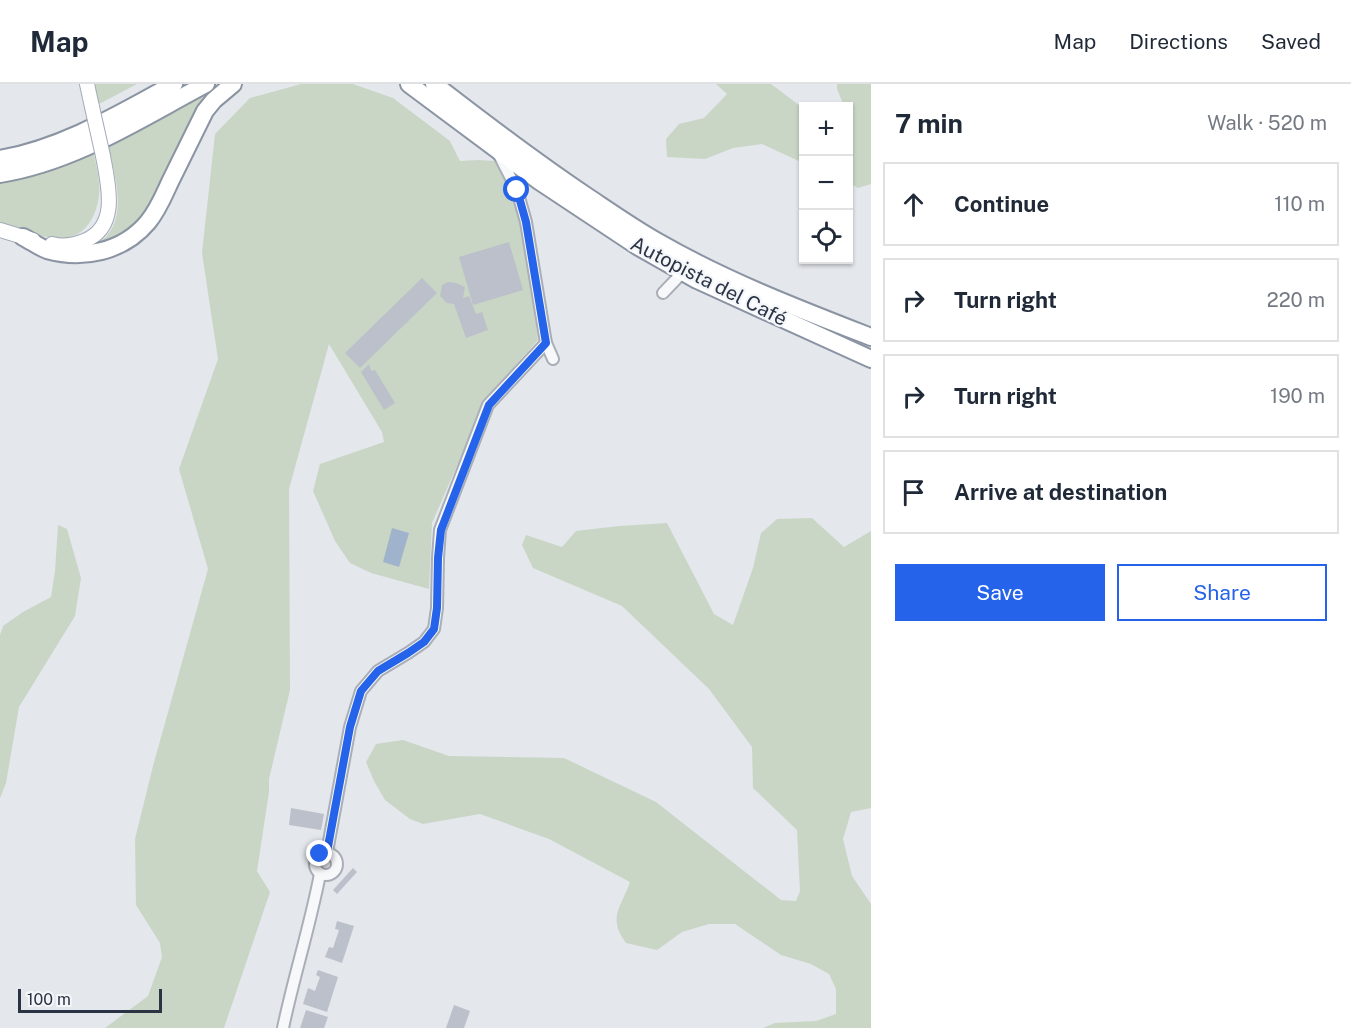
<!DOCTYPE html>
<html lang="en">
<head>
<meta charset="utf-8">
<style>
  body { margin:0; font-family:"Public Sans",sans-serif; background:#f2f2f3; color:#1f2937 }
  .controls { position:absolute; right:18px; top:18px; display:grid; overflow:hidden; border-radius:0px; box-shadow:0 2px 4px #0004 }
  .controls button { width:54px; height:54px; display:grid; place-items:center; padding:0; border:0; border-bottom:2px solid #e0e1e3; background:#fff; color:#1f2937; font:30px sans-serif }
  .scale { position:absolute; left:18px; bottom:15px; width:144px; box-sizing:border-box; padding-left:6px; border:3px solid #2b3445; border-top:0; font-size:16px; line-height:21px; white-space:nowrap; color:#2b3445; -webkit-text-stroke:4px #f4f6f9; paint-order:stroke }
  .stop { position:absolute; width:18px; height:18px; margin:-14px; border:4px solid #2563eb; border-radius:50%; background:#fff }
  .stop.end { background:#2563eb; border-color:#fff; box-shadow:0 2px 6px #0008 }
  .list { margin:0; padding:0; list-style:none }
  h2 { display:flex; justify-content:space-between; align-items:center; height:78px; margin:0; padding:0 24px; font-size:26px }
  h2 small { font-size:20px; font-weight:400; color:#747a83 }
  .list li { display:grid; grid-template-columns:39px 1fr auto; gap:18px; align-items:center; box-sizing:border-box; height:84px; margin:0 12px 12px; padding:0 12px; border:2px solid #e0e1e3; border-radius:0px }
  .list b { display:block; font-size:22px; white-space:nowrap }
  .list em { font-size:20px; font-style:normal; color:#747a83 }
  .actions { display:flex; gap:12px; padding:18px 24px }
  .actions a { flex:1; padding:14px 0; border:2px solid #2563eb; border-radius:0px; text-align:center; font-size:21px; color:#2563eb }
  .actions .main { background:#2563eb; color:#fff }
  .icon { flex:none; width:33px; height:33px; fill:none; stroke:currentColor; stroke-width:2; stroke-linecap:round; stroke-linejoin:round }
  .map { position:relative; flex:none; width:871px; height:944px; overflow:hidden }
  header { display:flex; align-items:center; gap:36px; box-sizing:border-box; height:84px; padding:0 30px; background:#fff; border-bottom:2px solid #e0e1e3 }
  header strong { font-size:28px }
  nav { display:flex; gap:33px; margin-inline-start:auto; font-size:21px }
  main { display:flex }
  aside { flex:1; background:#fff }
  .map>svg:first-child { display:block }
</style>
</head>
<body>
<header>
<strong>Map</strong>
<nav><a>Map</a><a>Directions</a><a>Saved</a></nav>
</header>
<main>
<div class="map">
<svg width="871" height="944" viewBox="0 0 871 944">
  <rect width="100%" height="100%" fill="#e4e7ec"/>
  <g fill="#c9d6c5">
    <path d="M 93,0 L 137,0 L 99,20 Z"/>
    <path d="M 220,0 L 225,0 L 147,133 L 124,153 L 90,164 C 95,160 101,157 106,153 C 128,129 114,89 108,62 L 171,28 Z"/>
    <path d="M 301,0 L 353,0 L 393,14 L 450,57 L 460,77 L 478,76 L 495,77 L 518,122 L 526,161 L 538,256 L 487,313 L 432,439 L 429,505 L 371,489 L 350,479 L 335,457 L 313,407 L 320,380 L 384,358 L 382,348 L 329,260 L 289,405 L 290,606 L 269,695 L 269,708 L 257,787 L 270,808 L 224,944 L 105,944 L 148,912 L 162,873 L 160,859 L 136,821 L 135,755 L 153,682 L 208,485 L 179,385 L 218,275 L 202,169 L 215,50 L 250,14 Z"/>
    <path d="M 716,0 L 771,0 L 803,24 L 803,79 L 762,60 L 733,64 L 705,75 L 667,73 L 666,55 L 679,40 L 704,34 L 727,10 Z"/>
    <path d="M 837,0 L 871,0 L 871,100 L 858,104 L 849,99 L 848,39 L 850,39 L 849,34 L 848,22 L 844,22 L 837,5 Z"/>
    <path d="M 93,66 C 95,77 98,88 99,99 C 101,120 92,149 67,154 C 51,158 17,144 0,138 L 0,95 Z"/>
    <path d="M 812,434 L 844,463 L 871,447 L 871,724 L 851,728 L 843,755 L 852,792 L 871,820 L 871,944 L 763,944 L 775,939 L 816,937 L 836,930 L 836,905 L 829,890 L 811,880 L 781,871 L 735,840 L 709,840 L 682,848 L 657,866 L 626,859 C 607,833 621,824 630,798 L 549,755 L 480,730 L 423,740 L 410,735 L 385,716 L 374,697 L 366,678 L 376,660 L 403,656 L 449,672 L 564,674 L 656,718 L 781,816 L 796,817 L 800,807 L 797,746 L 753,704 L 752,663 L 709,605 L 622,522 L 533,484 L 522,461 L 526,451 L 562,463 L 576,447 L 619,442 L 667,439 L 714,530 L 733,541 L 753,484 L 761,449 L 777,435 Z"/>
    <path d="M 58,441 L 67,445 L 81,494 L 75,532 L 19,623 L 6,699 L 0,714 L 0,551 L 3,542 L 23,528 L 51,513 L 55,487 Z"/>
  </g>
  <path fill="#9fb4cc" d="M 392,444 L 409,449 L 399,483 L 383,478 Z"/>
  <g fill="#bbc0ca">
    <path d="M 509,158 L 523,206 L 473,221 L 459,173 Z"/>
    <path d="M 422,194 L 437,209 L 360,284 L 345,269 Z"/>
    <path d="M 448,198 L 456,199 L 465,203 L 463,214 L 469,212 L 476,230 L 482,228 L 488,246 L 466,254 L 454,220 L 447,219 L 440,212 L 442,201 Z"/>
    <path d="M 369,280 L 371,287 L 375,286 L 395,319 L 384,326 L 361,288 Z"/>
    <path d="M 291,724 L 324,730 L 321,746 L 289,741 Z"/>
    <path d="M 353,784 L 357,788 L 337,810 L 333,806 Z"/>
    <path d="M 337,837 L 354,842 L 342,879 L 325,873 L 329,863 L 333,864 L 339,846 L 335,845 Z"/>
    <path d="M 318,886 L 338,893 L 327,928 L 303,920 L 308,904 L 315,907 L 320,893 L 316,891 Z"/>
    <path d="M 454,921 L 470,927 L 464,944 L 446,944 Z"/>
    <path d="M 306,926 L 328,933 L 324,944 L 300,944 Z"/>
  </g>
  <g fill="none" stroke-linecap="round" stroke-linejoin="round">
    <g stroke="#a9aeb7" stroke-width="14">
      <g id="minor">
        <path d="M 498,69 L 517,106 L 526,138 L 546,259 L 553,275"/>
        <path d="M 663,209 L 683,188"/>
        <path d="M 327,768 L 350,643 L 361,607 L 378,587 L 408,569 L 424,558 L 434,545 L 437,524 L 438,474 L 440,446 L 488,321 L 546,259"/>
        <circle cx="326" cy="780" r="11"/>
        <path d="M 283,944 C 294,892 310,842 320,790"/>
      </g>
    </g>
    <g stroke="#a3abb8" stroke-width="16">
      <g id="major">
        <path d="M 87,0 L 92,23"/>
        <path d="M 0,146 L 33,156"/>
        <path d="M 52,160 C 63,163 74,161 84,157 C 120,143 108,100 103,72"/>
      </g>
    </g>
    <g stroke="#8b94a3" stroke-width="20">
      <g id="highway">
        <path d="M 409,0 L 539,97 L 637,162 L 697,196 L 871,275"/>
        <path d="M 434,0 C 483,38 533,76 585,111 C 609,127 633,144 658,158 C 726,197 799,225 871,253"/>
        <path d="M 0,75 C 63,64 119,30 174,0"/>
        <path d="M 0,90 C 75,78 140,35 206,0"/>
        <path d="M 23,153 C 31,157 39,163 47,166 C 83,176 123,168 148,138 C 158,126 164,111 170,98 C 182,74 193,51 205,27 L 214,16 L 233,0"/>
      </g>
    </g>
    <use href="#minor" stroke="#f7f8fa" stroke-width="10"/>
    <use href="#major" stroke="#fff" stroke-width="14"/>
    <use href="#highway" stroke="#fff" stroke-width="16"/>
    <g stroke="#a3abb8" stroke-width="16" stroke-linecap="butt">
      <path id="major-bridge" d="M 92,23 L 103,72"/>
    </g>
    <use href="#major-bridge" stroke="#fff" stroke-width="14"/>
  </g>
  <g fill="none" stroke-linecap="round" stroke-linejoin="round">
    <path stroke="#2563eb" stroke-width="8" d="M 320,770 L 327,768 L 350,643 L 361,607 L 378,587 L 408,569 L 424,558 L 434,545 L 437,524 L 438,474 L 441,446 L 489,321 L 546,259 L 526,138 L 517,106"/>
  </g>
  <g text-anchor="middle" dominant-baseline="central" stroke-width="4.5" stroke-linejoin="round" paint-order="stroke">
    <g font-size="20" fill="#2b3445" stroke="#f4f6f9">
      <text transform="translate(709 197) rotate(27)">Autopista del Café</text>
    </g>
  </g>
</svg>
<div class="controls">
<button>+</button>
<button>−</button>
<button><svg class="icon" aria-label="locate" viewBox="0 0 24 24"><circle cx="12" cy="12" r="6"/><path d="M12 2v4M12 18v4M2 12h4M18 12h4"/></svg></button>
</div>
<div class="scale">100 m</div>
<div class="stop" style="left:517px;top:106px"></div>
<div class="stop end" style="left:320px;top:770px"></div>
</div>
<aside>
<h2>7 min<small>Walk · 520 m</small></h2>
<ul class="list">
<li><svg class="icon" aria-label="ahead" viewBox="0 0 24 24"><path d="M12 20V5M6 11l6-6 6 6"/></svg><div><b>Continue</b></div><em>110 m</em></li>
<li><svg class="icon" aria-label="right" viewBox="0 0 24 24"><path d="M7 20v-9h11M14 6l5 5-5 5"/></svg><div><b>Turn right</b></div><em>220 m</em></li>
<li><svg class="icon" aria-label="right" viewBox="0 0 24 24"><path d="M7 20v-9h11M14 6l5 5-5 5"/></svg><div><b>Turn right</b></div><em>190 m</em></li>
<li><svg class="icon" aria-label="arrive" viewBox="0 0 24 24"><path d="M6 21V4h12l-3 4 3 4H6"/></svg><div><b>Arrive at destination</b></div></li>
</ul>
<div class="actions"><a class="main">Save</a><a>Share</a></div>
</aside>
</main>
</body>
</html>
